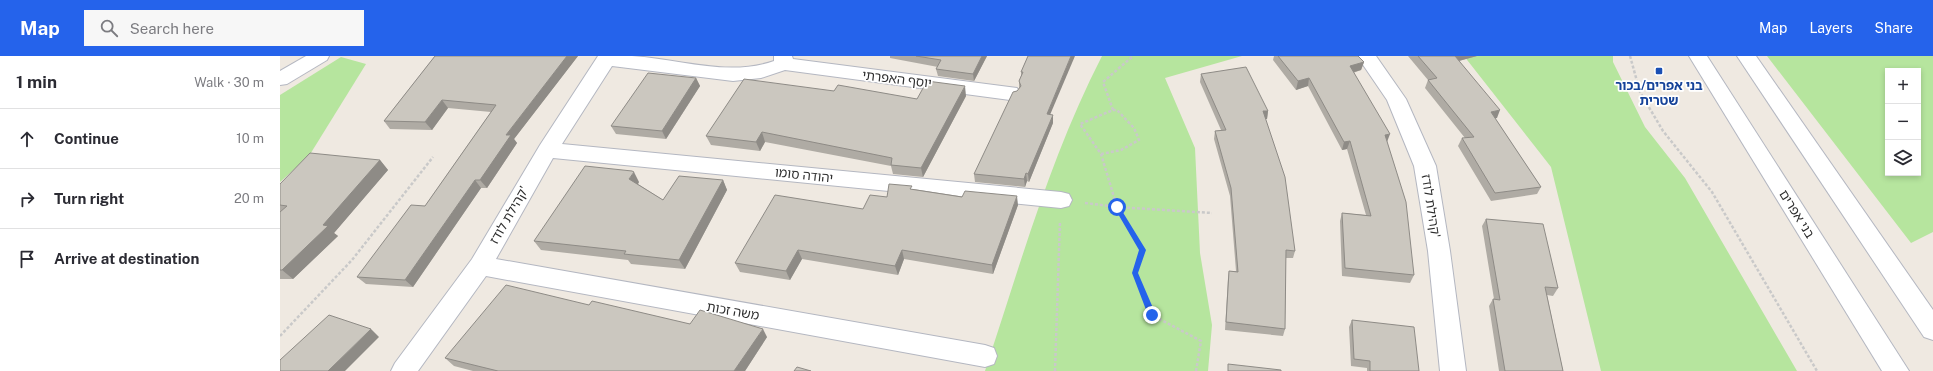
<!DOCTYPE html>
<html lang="en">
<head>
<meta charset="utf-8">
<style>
  body { margin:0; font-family:"Public Sans","Noto Sans Hebrew",sans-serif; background:#f7f7f7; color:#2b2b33 }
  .controls { position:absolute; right:12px; top:12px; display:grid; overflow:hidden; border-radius:0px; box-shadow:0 2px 6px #0003 }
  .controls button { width:36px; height:36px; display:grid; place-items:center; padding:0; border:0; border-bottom:1px solid #e1e1e2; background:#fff; color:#2b2b33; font:20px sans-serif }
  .stop { position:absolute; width:12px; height:12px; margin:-9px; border:3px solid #2563eb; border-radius:50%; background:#fff }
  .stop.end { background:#2563eb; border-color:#fff; box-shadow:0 1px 4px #0008 }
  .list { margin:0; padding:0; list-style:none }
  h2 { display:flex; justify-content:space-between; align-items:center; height:52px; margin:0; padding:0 16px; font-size:17px }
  h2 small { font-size:13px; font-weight:400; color:#7c7c81 }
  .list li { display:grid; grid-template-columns:26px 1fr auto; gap:12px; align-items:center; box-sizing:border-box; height:60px; padding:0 16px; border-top:1px solid #e1e1e2 }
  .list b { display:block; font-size:15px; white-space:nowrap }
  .list em { font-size:13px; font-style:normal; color:#7c7c81 }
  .icon { flex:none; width:22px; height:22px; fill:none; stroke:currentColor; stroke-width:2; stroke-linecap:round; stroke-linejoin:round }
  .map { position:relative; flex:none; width:1653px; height:315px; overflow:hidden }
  header { display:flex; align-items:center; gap:24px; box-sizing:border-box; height:56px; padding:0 20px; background:#2563eb; color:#fff }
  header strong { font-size:19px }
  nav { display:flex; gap:22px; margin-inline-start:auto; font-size:14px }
  .search { width:280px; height:36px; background:#f7f7f7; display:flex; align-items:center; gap:10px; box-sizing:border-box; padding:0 14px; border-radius:0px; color:#7c7c81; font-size:15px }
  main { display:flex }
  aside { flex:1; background:#fff }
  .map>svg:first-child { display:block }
</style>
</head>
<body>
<header>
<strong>Map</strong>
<div class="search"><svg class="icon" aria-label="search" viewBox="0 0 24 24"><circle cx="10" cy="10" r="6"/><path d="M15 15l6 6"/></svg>Search here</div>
<nav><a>Map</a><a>Layers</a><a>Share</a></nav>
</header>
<main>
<aside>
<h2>1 min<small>Walk · 30 m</small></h2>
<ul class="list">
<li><svg class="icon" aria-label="ahead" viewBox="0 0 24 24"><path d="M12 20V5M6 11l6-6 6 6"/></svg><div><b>Continue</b></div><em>10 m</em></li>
<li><svg class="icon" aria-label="right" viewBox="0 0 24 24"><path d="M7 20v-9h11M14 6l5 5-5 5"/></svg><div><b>Turn right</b></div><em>20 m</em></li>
<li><svg class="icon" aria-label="arrive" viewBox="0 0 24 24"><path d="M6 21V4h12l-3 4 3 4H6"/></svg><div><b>Arrive at destination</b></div></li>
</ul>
</aside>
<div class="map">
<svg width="1653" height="315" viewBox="0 0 1653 315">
  <rect width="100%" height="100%" fill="#efe9e1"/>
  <g fill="#b6e59e" fill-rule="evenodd">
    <path d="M 822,0 L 962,0 L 885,22 L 915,92 L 920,197 L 932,269 L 928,315 L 705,315 C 740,209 771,99 822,0 Z"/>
    <path d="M 1184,0 L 1333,0 L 1333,6 L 1365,71 L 1405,122 L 1517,315 L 1321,315 L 1271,111 Z"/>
    <path d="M 1487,0 L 1653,0 L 1653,176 L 1631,187 ZM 1608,15 L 1638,15 L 1638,117 L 1608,117 Z"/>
    <path d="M 61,1 L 86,8 L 29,100 L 0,126 L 0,39 Z"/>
  </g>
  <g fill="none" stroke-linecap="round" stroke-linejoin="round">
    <g stroke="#b4b7c1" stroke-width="2">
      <g id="minor">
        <path d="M 26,0 L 49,0 L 47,4 L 7,28 L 0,29 L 0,15 Z"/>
        <path d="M 318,0 C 330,0 341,0 352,0 C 399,3 448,21 494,5 L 494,0 L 512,0 L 513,3 L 737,32 L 740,37 L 737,42 L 730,44 L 505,14 L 481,22 L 453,25 L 332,10 L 282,88 L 781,136 L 789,138 L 792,144 L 789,150 L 781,152 L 273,102 L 216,203 L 705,289 L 714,292 L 717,300 L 714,308 L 705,311 L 206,220 L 138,315 L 111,315 L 115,307 L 192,203 L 260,89 Z"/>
        <path d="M 1077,0 L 1096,0 L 1126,43 L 1156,110 L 1170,195 L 1186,315 L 1160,315 L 1148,195 L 1134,110 L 1107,44 Z"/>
      </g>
    </g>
    <g stroke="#b4b7c1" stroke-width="2">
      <g id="secondary">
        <path d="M 1409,0 L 1427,0 L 1629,315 L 1602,315 Z"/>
        <path d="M 1457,0 L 1476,0 L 1653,254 L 1653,284 L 1644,281 Z"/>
      </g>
    </g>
    <g stroke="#c9c9c9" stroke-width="2.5" stroke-dasharray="3 2" stroke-linecap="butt">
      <path d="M 1350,0 L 1360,36 L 1383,75 L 1432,136 L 1537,315"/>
      <path d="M 821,98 L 841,94 L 859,84 L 854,72 L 837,54 L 833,54"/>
      <path d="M 805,147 L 837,151 L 821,98 L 800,68 L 833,54 L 823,26 L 853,0"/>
      <path d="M 0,280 L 72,204 L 153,101"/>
      <path d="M 775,315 L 780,165"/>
      <path d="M 916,315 L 921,285 L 872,259 L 855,217 L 862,194 L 837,151 L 932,157"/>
    </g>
    <use href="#minor" fill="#fff" fill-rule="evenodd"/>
    <use href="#secondary" fill="#fff" fill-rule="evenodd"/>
  </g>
  <g fill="#afaba4">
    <path d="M 155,0 L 298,0 L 234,83 L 237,87 L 207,132 L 201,132 L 133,231 L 86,228 L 77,221 L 145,150 L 211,56 L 168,52 L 152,74 L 110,73 L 104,65 Z"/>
    <path d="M 610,0 L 707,0 L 694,25 L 658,20 L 656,13 L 658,11 L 610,2 Z"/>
    <path d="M 748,0 L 773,67 L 749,126 L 747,125 L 745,131 L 695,126 L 694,118 L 739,32 L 739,25 L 741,20 L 741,16 Z"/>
    <path d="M 994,0 L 1078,0 L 1084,6 L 1081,14 L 1073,17 L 1107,86 L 1134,219 L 1130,227 L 1062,220 L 1060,165 L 1062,157 L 1086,159 L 1067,93 L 1062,94 L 1028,30 L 1016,34 L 993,4 Z"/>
    <path d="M 1128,0 L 1197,0 L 1179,5 L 1217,62 L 1215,62 L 1261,131 L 1257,138 L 1211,145 L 1178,90 L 1182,82 L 1185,82 L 1145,32 L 1148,24 Z"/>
    <path d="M 921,18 L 988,55 L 987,63 L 985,63 L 1015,195 L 1013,202 L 1006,202 L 1005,273 L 1003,280 L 945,274 L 948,222 L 949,215 L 956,215 L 950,140 L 934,83 L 935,75 L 941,74 L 920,26 Z"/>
    <path d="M 416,22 L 420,30 L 386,83 L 336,78 L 331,70 Z"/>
    <path d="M 554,35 L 637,43 L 686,40 L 643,121 L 613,118 L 611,110 L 485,86 L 480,95 L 431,89 L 426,80 Z"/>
    <path d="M 100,104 L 108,114 L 54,177 L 58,180 L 13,223 L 0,223 L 0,128 Z"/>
    <path d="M 443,124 L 447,134 L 405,213 L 351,208 L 348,204 L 261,194 L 254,185 L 359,126 L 358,128 L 383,144 Z"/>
    <path d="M 633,133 L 738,149 L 713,218 L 624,203 L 618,219 L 522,203 L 510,224 L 460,216 L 455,207 Z"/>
    <path d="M 1206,163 L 1278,232 L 1273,240 L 1267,239 L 1283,315 L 1219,315 L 1209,250 L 1213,243 L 1214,243 L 1202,170 Z"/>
    <path d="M 309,249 L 410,268 L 487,281 L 465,315 L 193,315 L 174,310 L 165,302 Z"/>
    <path d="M 1072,264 L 1139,315 L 1087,315 L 1087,312 L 1071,310 L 1069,271 Z"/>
  </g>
  <g fill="#8e8b86">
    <path d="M 287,0 L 298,0 L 234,83 L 237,87 L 207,132 L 200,124 L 226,79 Z"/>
    <path d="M 702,0 L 707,0 L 694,25 L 693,18 Z"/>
    <path d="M 791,0 L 795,0 L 767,66 L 767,58 Z"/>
    <path d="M 1173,0 L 1197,0 L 1171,7 Z"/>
    <path d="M 1084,6 L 1081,14 L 1067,18 L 1070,10 Z"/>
    <path d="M 416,22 L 420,30 L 386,83 L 382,75 Z"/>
    <path d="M 1029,22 L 1028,30 L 1016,34 L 1018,25 Z"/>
    <path d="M 685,30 L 686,40 L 643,121 L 641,112 Z"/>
    <path d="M 162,44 L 168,52 L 152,74 L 145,66 Z"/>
    <path d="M 1220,54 L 1217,62 L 1208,64 L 1211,56 Z"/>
    <path d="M 983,55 L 988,55 L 987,63 L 981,63 Z"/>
    <path d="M 773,59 L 773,67 L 749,126 L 748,118 Z"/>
    <path d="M 482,76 L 485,86 L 480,95 L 476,86 Z"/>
    <path d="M 1110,78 L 1107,86 L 1102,87 L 1105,79 Z"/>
    <path d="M 1070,85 L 1067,93 L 1062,94 L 1064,86 Z"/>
    <path d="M 100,104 L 108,114 L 54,177 L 58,180 L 13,223 L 2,214 Z"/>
    <path d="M 354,116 L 359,126 L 355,133 L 349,123 Z"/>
    <path d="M 746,117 L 747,125 L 745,131 L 744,123 Z"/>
    <path d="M 195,124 L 201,132 L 133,231 L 125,224 Z"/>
    <path d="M 443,124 L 447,134 L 405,213 L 399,204 Z"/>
    <path d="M 737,140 L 738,149 L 713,218 L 712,209 Z"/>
    <path d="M 518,194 L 522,203 L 510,224 L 506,215 Z"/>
    <path d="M 622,194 L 624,203 L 618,219 L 615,210 Z"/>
    <path d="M 91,273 L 99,281 L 65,315 L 48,315 Z"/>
    <path d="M 483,273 L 487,281 L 465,315 L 454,315 Z"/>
  </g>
  <g fill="#cbc7bf" stroke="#8e8b86">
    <path d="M 155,0 L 287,0 L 226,79 L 231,79 L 200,124 L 195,124 L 125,224 L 77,221 L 131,149 L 145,150 L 216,49 L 162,44 L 145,66 L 104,65 Z"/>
    <path d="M 636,0 L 702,0 L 693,18 L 656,13 L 661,4 Z"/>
    <path d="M 748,0 L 791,0 L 767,58 L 773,59 L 748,118 L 746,117 L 744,123 L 694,118 L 733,36 L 737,35 L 741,30 L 739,25 L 743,16 L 741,16 Z"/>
    <path d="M 998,0 L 1078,0 L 1084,6 L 1070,10 L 1110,78 L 1105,79 L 1126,146 L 1134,219 L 1065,212 L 1062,157 L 1091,160 L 1070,85 L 1064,86 L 1029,22 L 1018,25 Z"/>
    <path d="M 1138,0 L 1175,0 L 1220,54 L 1211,56 L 1261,131 L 1215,137 L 1182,82 L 1194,81 L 1148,24 L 1157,22 Z"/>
    <path d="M 966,11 L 988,55 L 983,55 L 1005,121 L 1015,195 L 1006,194 L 1005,273 L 946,266 L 949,215 L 958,216 L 951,132 L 935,75 L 946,74 L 921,18 Z"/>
    <path d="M 368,17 L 416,22 L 382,75 L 331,70 Z"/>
    <path d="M 464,23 L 554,35 L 558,29 L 637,43 L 647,25 L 685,30 L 641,112 L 611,109 L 612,102 L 482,76 L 476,86 L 426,80 Z"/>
    <path d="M 30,97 L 100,104 L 43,169 L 48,170 L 2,214 L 0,214 L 0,156 L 7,150 L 0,149 L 0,128 Z"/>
    <path d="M 305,110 L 352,115 L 354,116 L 349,123 L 383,144 L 399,120 L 443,124 L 399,204 L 344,198 L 346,195 L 254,185 Z"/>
    <path d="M 609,128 L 632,130 L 630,133 L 682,141 L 685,135 L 737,140 L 712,209 L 622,194 L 615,210 L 518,194 L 506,215 L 455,207 L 495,139 L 583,153 L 590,139 L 607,141 Z"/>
    <path d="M 1206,163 L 1263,168 L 1278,232 L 1265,231 L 1283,315 L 1225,315 L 1213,243 L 1220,244 Z"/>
    <path d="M 226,229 L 309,249 L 312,245 L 410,268 L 420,254 L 483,273 L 454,315 L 218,315 L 165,302 Z"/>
    <path d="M 49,259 L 91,273 L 48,315 L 0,315 L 0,304 Z"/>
    <path d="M 1072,264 L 1134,271 L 1139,315 L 1090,315 L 1090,305 L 1074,303 Z"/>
    <path d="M 948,308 L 1001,314 L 1001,315 L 948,315 Z"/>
    <path d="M 517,311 L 531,315 L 514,315 Z"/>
  </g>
  <path fill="#2563eb" d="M 837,149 L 839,150 L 866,194 L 858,217 L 876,259 L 872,262 L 868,259 L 852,217 L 859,194 L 834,151 Z"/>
  <rect fill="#1a4fb4" stroke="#fff" stroke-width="1.5" x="1375" y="11" width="8" height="8" rx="2"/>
  <g text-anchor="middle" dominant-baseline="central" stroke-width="3.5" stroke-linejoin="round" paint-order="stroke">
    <g font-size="13" fill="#2e2e2e" stroke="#fff">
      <text transform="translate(617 23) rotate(7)">יוסף האפרתי</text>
      <text transform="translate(524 119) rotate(6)">יהודה סומו</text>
      <text transform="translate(1151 150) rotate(81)">קהילת לודז'</text>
      <text transform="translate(1517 158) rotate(58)">בני אפרים</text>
      <text transform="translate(229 159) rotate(-60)">קהילת לודז'</text>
      <text transform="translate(453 255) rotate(10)">משה זכות</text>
    </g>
    <g font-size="13" font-weight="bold" fill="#164399" stroke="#fff">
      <text x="1379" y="29">בני אפרים/בכור<tspan x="1379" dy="15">שטרית</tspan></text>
    </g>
  </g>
</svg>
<div class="controls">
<button>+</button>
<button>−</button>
<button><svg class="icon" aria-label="layers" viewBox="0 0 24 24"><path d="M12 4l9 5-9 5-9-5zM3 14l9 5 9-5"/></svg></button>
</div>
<div class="stop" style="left:837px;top:151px"></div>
<div class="stop end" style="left:872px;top:259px"></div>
</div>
</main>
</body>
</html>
